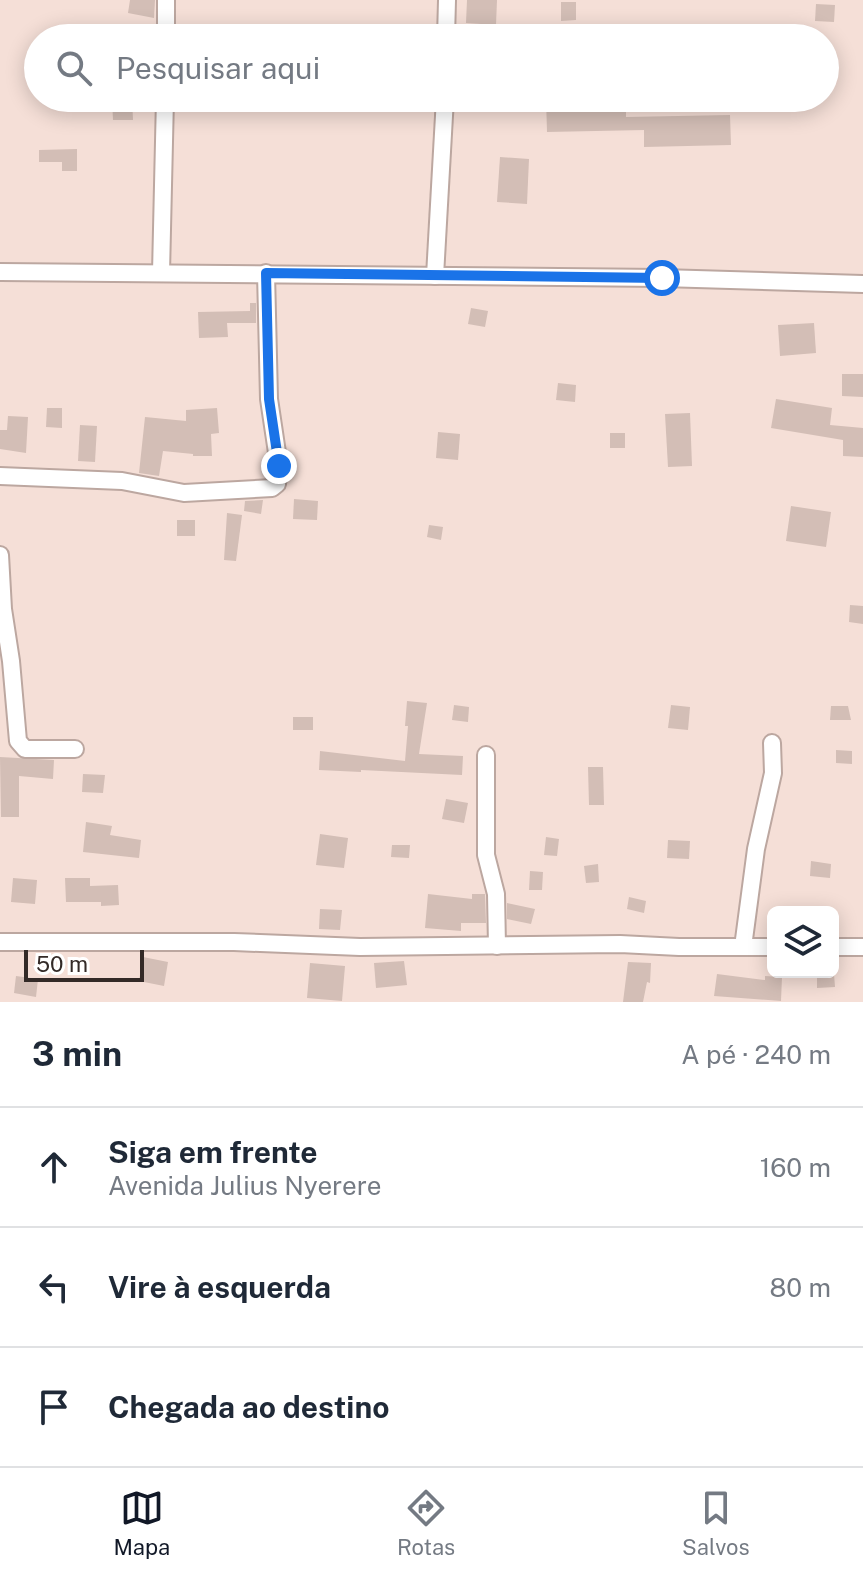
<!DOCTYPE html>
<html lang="pt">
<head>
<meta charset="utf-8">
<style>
  body { margin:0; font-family:"Public Sans",sans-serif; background:#f6f6f7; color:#1f2937 }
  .controls { position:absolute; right:24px; bottom:24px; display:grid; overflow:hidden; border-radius:12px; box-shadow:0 4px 20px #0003 }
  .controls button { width:72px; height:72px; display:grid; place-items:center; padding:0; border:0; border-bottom:2px solid #e0e1e3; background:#fff; color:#1f2937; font:40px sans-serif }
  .scale { position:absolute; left:24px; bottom:20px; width:120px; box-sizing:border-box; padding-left:8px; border:4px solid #332a27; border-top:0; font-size:22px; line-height:28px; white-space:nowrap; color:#332a27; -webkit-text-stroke:6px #fff; paint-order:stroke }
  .stop { position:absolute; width:24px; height:24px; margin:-18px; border:6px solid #1a73e8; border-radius:50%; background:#fff }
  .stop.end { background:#1a73e8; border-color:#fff; box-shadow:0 2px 8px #0008 }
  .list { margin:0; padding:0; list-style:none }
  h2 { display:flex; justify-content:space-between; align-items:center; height:104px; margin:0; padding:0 32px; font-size:34px }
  h2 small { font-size:26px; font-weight:400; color:#747a83 }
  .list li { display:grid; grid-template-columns:52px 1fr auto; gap:24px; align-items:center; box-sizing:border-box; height:120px; padding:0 32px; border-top:2px solid #e0e1e3 }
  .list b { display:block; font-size:30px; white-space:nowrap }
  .list p { margin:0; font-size:26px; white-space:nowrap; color:#747a83 }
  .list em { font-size:26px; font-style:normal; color:#747a83 }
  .icon { flex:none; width:44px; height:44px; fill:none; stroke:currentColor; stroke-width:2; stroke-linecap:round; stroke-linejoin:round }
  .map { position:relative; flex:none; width:863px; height:1002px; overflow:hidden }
  .search { position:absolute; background:#fff; box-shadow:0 4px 20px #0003; left:24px; right:24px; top:24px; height:88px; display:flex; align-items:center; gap:20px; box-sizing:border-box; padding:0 28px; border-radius:44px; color:#747a83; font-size:30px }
  .sheet { height:464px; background:#fff }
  nav { display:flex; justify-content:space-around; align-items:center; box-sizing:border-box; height:112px; border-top:2px solid #e0e1e3; background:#fff; font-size:22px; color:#747a83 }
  nav a { display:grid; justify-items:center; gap:4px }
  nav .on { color:#111827 }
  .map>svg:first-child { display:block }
</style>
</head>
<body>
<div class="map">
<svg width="863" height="1002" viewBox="0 0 863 1002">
  <rect width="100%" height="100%" fill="#f5dfd7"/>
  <g fill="#d3beb6">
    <path d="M 130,0 L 155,0 L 154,18 L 128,13 Z"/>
    <path d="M 467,0 L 497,0 L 496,25 L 466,23 Z"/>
    <path d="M 561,2 L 576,2 L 576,20 L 561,21 Z"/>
    <path d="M 816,4 L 835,5 L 834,22 L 815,21 Z"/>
    <path d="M 132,98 L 133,120 L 113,120 L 112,99 Z"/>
    <path d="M 546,98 L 626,98 L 626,117 L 730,115 L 731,145 L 644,147 L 644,130 L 547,132 Z"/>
    <path d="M 77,149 L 77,171 L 62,171 L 62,162 L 39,162 L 39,150 Z"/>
    <path d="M 500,157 L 529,159 L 527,204 L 497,202 Z"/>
    <path d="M 250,303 L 256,303 L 256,323 L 227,323 L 228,337 L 199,338 L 198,312 L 250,311 Z"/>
    <path d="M 471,308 L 488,311 L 485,327 L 468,324 Z"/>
    <path d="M 814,323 L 816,353 L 780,356 L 778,325 Z"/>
    <path d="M 842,374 L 863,374 L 863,397 L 842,396 Z"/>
    <path d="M 558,383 L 576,385 L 575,402 L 556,400 Z"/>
    <path d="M 776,399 L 832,408 L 830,425 L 863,428 L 863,457 L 843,456 L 843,440 L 771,428 Z"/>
    <path d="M 47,408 L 62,408 L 62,428 L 46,427 Z"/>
    <path d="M 217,408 L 219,433 L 211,434 L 212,456 L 193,456 L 193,454 L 163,451 L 159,476 L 139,473 L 145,417 L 186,421 L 186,410 Z"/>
    <path d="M 690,413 L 692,466 L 668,467 L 665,414 Z"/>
    <path d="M 8,416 L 28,417 L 26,453 L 0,449 L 0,430 L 7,430 Z"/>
    <path d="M 80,425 L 97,426 L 95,462 L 78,461 Z"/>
    <path d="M 438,432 L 460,434 L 458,460 L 436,458 Z"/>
    <rect x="610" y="433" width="15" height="15"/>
    <path d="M 294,499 L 318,501 L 317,520 L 293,519 Z"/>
    <path d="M 263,500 L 261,514 L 244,511 L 245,501 Z"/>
    <path d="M 791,506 L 831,512 L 826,547 L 786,541 Z"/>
    <path d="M 227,513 L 242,515 L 236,561 L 224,560 Z"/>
    <rect x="177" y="520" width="18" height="16"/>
    <path d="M 429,525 L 443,527 L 441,540 L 427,537 Z"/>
    <path d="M 850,605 L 863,606 L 863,624 L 849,622 Z"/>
    <path d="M 407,701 L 427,703 L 419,754 L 463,756 L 462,775 L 361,770 L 361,772 L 319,770 L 320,751 L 405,761 L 408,726 L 405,726 Z"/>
    <path d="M 454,705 L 469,707 L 468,722 L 452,720 Z"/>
    <path d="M 671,705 L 690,707 L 688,730 L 668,728 Z"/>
    <path d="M 831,706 L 848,706 L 851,720 L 830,720 Z"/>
    <rect x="293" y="717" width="20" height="13"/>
    <path d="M 836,750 L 852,751 L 852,764 L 836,763 Z"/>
    <path d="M 0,757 L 54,760 L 53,779 L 19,776 L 19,817 L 1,817 Z"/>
    <path d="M 588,767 L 603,767 L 604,805 L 589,805 Z"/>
    <path d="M 83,774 L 105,775 L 103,793 L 82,792 Z"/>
    <path d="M 446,799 L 468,803 L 464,823 L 442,819 Z"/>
    <path d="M 86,822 L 112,826 L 110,835 L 141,840 L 139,858 L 83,852 Z"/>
    <path d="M 320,834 L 348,838 L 344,868 L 316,865 Z"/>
    <path d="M 546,837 L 559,839 L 557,856 L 544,855 Z"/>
    <path d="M 668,840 L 690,841 L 689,859 L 667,858 Z"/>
    <path d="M 392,845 L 410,845 L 409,858 L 391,857 Z"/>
    <path d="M 811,861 L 831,864 L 830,878 L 810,876 Z"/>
    <path d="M 598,864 L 599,882 L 586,883 L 584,866 Z"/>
    <path d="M 530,871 L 543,872 L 542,890 L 529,890 Z"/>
    <path d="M 13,878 L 37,880 L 35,904 L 11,902 Z"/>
    <path d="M 65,878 L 90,878 L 90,886 L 118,885 L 119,905 L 101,906 L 101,902 L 66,902 Z"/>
    <path d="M 428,894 L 472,899 L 472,894 L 485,894 L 486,923 L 461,923 L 461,931 L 425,928 Z"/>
    <path d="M 629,897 L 646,901 L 644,913 L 627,909 Z"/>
    <path d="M 507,903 L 535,909 L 531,924 L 507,919 Z"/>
    <path d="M 320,909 L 342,910 L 340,930 L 319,929 Z"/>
    <path d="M 143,957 L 168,962 L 164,986 L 139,981 Z"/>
    <path d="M 404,961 L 407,985 L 376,988 L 374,963 Z"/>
    <path d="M 628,962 L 651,963 L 650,983 L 647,982 L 643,1002 L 623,1002 Z"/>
    <path d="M 310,963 L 345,966 L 342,1001 L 307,998 Z"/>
    <path d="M 717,974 L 765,980 L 765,976 L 782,977 L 781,1001 L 714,996 Z"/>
    <path d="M 817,974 L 834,974 L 835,987 L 817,988 Z"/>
    <path d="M 16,976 L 38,979 L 36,997 L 14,993 Z"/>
  </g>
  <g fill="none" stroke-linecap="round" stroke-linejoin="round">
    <g stroke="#bca7a0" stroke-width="20">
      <g id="minor">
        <path d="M 166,0 L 166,38"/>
        <path d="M 446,38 L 447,0"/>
        <path d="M 0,272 L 662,278 L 863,284"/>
        <path d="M 161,273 L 165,98"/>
        <path d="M 435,276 L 445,98"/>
        <path d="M 0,476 L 122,481 L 184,493 L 272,488 L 277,484 L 279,466 L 269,399 L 266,273"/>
        <path d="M 0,555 L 3,609 L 11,661 L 18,741 L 25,749 L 75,749"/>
        <path d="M 486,755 L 486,855 L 496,894 L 497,946"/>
        <path d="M 0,942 L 234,942 L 360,947 L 620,944 L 679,947 L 773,947"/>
        <path d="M 743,947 L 756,849 L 773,773 L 772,743"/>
        <path d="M 833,947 L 863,947"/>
      </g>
    </g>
    <use href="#minor" stroke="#fff" stroke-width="16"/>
  </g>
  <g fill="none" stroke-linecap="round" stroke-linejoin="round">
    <path stroke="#1a73e8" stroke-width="10" d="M 279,466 L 269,399 L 266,273 L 662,278"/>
  </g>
</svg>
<div class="controls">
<button><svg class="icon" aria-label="layers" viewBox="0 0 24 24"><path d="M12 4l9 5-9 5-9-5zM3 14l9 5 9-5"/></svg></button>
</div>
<div class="scale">50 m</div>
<div class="stop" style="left:662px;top:278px"></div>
<div class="stop end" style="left:279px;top:466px"></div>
<div class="search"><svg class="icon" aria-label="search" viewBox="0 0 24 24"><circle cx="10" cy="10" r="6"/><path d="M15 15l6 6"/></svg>Pesquisar aqui</div>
</div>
<section class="sheet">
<h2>3 min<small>A pé · 240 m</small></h2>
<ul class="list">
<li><svg class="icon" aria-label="ahead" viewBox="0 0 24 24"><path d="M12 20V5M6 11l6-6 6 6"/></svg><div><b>Siga em frente</b><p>Avenida Julius Nyerere</p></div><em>160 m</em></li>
<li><svg class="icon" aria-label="left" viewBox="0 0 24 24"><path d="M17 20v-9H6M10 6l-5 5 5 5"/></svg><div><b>Vire à esquerda</b></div><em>80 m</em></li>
<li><svg class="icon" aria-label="arrive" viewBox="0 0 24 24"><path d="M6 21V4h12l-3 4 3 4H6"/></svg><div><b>Chegada ao destino</b></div></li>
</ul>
</section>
<nav>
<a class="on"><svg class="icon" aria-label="map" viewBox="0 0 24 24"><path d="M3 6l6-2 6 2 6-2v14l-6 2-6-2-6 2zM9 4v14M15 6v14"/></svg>Mapa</a>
<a><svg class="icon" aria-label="directions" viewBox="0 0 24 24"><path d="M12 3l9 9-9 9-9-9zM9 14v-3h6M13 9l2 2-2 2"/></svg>Rotas</a>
<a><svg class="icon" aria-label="saved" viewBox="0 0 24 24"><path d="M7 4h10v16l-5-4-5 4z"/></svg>Salvos</a>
</nav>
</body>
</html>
